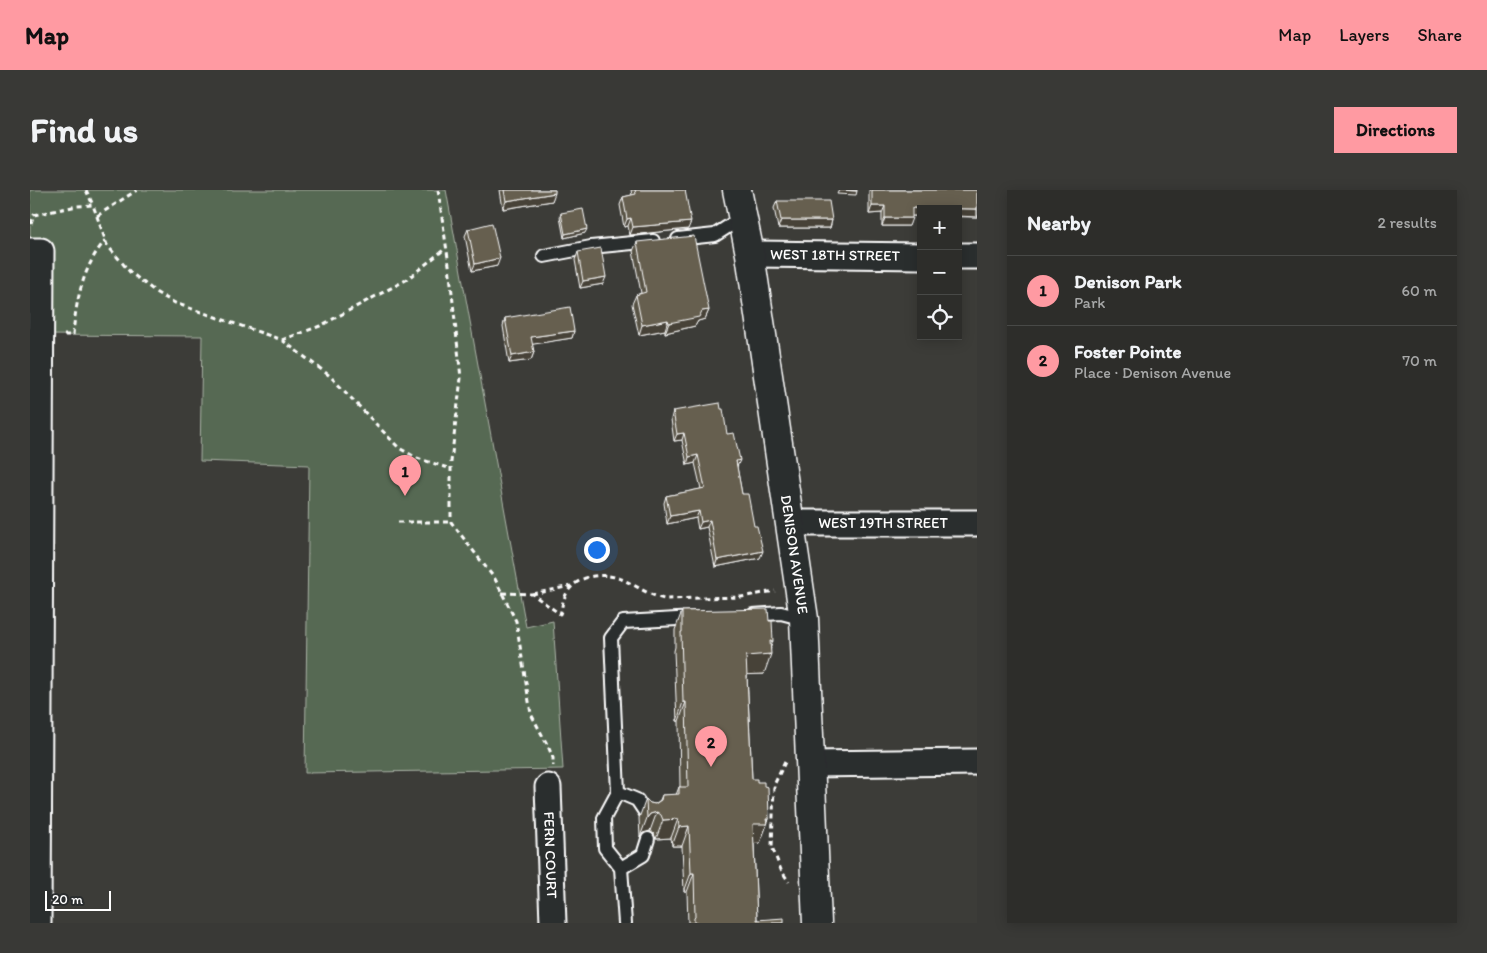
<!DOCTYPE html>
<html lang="en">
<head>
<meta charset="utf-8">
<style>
  body { margin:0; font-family:Itim,sans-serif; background:#393936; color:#f1f3f6 }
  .controls { position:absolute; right:15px; top:15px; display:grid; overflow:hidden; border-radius:0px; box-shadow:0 2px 12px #0003 }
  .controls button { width:45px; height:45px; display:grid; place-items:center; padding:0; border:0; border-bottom:1px solid #484947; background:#2d2d2a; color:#f1f3f6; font:25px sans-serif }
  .scale { position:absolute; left:15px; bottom:12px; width:66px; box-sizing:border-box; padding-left:5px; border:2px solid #fff; border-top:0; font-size:14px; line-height:18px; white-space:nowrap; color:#fff; -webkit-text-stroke:4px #2a2d2e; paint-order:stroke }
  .you { position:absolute; left:566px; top:359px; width:18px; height:18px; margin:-12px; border:4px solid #fff; border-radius:50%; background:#1a73e8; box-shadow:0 0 0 8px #1a73e833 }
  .badge { display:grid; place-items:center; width:32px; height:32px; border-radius:50%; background:#ff9aa2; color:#111; font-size:16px; font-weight:700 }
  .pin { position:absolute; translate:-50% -41px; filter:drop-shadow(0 1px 2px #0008) }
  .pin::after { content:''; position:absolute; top:26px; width:18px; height:15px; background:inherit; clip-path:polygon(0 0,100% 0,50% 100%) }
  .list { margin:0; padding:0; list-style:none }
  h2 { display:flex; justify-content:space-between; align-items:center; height:65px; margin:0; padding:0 20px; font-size:21px }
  h2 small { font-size:16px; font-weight:400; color:#a7a8a8 }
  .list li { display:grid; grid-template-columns:32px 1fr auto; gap:15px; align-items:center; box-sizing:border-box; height:70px; padding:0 20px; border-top:1px solid #484947 }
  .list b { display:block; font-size:19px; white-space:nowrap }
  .list p { margin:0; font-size:16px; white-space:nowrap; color:#a7a8a8 }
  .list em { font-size:16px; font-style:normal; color:#a7a8a8 }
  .icon { flex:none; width:28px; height:28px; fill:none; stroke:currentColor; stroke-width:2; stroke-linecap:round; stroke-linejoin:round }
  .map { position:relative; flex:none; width:947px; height:733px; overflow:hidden; border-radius:0px }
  header { display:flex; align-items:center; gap:30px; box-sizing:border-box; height:70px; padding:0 25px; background:#ff9aa2; color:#111 }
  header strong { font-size:24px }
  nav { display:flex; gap:28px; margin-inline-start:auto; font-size:18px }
  .intro { display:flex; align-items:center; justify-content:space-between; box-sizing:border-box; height:120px; padding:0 30px }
  h1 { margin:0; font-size:35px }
  .button { padding:12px 22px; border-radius:0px; background:#ff9aa2; color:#111; font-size:18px; font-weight:700 }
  main { display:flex; gap:30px; padding:0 30px }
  aside { flex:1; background:#2d2d2a; border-radius:0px; box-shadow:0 2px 12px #0003 }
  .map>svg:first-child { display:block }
</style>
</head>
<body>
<header>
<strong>Map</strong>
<nav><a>Map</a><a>Layers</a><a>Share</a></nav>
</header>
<div class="intro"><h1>Find us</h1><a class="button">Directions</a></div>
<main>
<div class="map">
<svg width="947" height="733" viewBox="0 0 947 733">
  <rect width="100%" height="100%" fill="#3c3c38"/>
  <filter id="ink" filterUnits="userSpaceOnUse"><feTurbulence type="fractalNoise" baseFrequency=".02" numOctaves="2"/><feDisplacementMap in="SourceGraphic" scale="10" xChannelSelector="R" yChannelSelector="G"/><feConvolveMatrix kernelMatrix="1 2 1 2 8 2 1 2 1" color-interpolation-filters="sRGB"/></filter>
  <g filter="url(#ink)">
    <path fill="#576952" stroke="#abb4a8" d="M 0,0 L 416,0 L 496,437 L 523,431 L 533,579 L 275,583 L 279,275 L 170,271 L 172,146 L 11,145 L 0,61 Z"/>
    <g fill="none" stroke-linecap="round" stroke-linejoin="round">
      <g stroke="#fff" stroke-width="16">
        <g id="service">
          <path d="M 648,49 L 685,45 L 713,27"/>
          <path d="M 514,66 L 561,57 L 623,51"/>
          <path d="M 723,425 L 751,423 L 774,429"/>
          <path d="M 588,602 L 607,610 L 617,625"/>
          <path d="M 591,678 L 613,665 L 618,649"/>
          <path d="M 595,733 L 591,678 L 575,658 L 574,628 L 588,602 L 581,448 L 593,432 L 665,428"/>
        </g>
      </g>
      <g stroke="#fff" stroke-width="29">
        <g id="minor">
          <path d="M 0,61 L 11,61 L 8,733"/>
          <path id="s1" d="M 720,64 L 891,66"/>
          <path d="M 928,66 L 947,66"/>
          <path id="s2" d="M 761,333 L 947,333"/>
          <path d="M 780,574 L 947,572"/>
          <path id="s3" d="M 518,597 L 523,733"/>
        </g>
      </g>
      <g stroke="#fff" stroke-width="31">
        <g id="secondary">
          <path id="s4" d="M 707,0 L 720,64 L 774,429 L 787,733"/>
        </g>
      </g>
      <g stroke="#fff" stroke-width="3" stroke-dasharray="5 4" stroke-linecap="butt">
        <path d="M 56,0 L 63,15"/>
        <path d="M 408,0 L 419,75 L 431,188 L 421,272 L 421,332 L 465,389 L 486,431 L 501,524 L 518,556 L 523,568 L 523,576"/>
        <path d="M 67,26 L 107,0"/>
        <path d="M 1,34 L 4,25 L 47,16 L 63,15 L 77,55 L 100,82 L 127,103 L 145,113 L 252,150 L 300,186 L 369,258 L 387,268 L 421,279"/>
        <path d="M 34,145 L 43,145 C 45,120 50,92 62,70 C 65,63 71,56 75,50"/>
        <path d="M 252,150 L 290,136 L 376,90 L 416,58"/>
        <path d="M 368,332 L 421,332"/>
        <path d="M 472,403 L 502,404 L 530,424 C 532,419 532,413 534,409 C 542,386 570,381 591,389 C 606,395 618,405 634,409 L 711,407 L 745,401"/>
        <path d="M 502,404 L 541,396"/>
        <path d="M 755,572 L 744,595 L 742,657 L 751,680 L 759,692"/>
      </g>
      <use href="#service" stroke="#2a2d2e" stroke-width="12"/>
      <use href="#minor" stroke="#2a2d2e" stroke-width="25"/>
      <use href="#secondary" stroke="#2a2d2e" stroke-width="28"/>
    </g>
    <g fill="#585244" stroke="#fff">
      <path d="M 470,0 L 525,0 L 522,11 L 473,19 Z"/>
      <path d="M 601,0 L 655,0 L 658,39 L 600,45 L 598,36 L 594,37 L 590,15 L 593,7 L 602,5 Z"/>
      <path d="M 839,0 L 947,0 L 947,27 L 882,26 L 879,36 L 852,36 L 852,23 L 839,24 Z"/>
      <path d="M 747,11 L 802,30 L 800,38 L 748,38 L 744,18 Z"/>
      <path d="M 531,23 L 555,43 L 534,48 L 530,27 Z"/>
      <path d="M 438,39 L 467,76 L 442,81 L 435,46 Z"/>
      <path d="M 607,52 L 679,120 L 675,129 L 668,131 L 665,136 L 635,143 L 635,140 L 609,145 L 602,114 L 606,105 L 611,103 L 603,61 Z"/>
      <path d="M 548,62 L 573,94 L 550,98 L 545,70 Z"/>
      <path d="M 475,128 L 544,141 L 542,148 L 502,154 L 504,162 L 501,170 L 479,173 L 473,136 Z"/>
      <path d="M 643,221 L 697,244 L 707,277 L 712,304 L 730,368 L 685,377 L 677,337 L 668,339 L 666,328 L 637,334 L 634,313 L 636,306 L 671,299 L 665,273 L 657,275 L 652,250 L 644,251 L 641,229 Z"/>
      <path d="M 652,421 L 741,458 L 734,484 L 717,484 L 722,589 L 734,596 L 739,629 L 730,653 L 724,653 L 727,730 L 754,733 L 658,733 L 657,702 L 654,702 L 652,656 L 642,656 L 641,648 L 626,649 L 624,644 L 620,641 L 613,643 L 610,647 L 609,628 L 616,609 L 620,613 L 625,614 L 630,610 L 632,605 L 646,605 L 649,597 L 650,597 L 649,531 L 647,531 L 644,461 L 645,457 L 645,440 Z"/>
    </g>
    <g fill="#474237" stroke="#fff">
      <path d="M 809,0 L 827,1 L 826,5 L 807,4 Z"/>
      <path d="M 525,3 L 522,11 L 473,19 L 476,11 Z"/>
      <path d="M 842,16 L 855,16 L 852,23 L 839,24 Z"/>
      <path d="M 882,18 L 947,19 L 947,27 L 928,26 L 928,19 L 891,19 L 891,26 L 879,26 Z"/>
      <path d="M 601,28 L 598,36 L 594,37 L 597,29 Z"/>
      <path d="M 855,28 L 882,28 L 879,36 L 852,36 Z"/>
      <path d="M 751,30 L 802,30 L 800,38 L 748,38 Z"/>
      <path d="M 661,32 L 658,39 L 600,45 L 603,37 Z"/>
      <path d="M 557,39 L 555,43 L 534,48 L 535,44 Z"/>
      <path d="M 470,68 L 467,76 L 442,81 L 445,74 Z"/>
      <path d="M 576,87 L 573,94 L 550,98 L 553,91 Z"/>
      <path d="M 679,120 L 675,129 L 668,131 L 665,136 L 635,143 L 639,133 L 672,121 Z"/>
      <path d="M 638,130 L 635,140 L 609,145 L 612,135 Z"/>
      <path d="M 544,141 L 542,148 L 498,155 L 501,147 Z"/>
      <path d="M 504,162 L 501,170 L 479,173 L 482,166 Z"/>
      <path d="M 654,243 L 652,250 L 644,251 L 647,244 Z"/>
      <path d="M 668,265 L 665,273 L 657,275 L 659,267 Z"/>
      <path d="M 710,270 L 707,277 L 706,271 Z"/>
      <path d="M 669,321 L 666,328 L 637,334 L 640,326 Z"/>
      <path d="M 680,330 L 677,337 L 668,339 L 671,332 Z"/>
      <path d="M 733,361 L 730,368 L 685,377 L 687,370 Z"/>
      <path d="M 740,451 L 743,451 L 738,465 L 741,464 L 734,484 L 709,485 L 716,466 Z"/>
      <path d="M 653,512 L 656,512 L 649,531 L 647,531 Z"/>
      <path d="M 627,622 L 620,641 L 613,643 L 610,647 L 617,628 L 620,624 Z"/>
      <path d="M 648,629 L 641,648 L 626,649 L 633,630 Z"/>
      <path d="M 736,629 L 739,629 L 730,653 L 716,654 L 723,634 Z"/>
      <path d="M 659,636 L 652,656 L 642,656 L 649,637 Z"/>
      <path d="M 661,683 L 664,683 L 657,702 L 654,702 Z"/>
    </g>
    <g fill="#665f4f" stroke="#fff">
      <path d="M 474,0 L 525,0 L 525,3 L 476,11 Z"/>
      <path d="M 605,0 L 655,0 L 661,32 L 603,37 L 601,28 L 597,29 L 593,7 L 606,4 Z"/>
      <path d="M 809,0 L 827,0 L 827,1 Z"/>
      <path d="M 842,0 L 947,0 L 947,19 L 882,18 L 882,28 L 855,28 L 855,16 L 842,16 Z"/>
      <path d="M 747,11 L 799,11 L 802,30 L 751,30 Z"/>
      <path d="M 553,19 L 557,39 L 535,44 L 531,23 Z"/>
      <path d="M 462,33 L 470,68 L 445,74 L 438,39 Z"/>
      <path d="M 664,46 L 679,120 L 672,121 L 669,127 L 639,133 L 638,130 L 612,135 L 606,105 L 616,102 L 607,52 Z"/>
      <path d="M 571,58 L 576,87 L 553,91 L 548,62 Z"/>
      <path d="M 540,117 L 544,141 L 501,147 L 504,162 L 482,166 L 475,128 Z"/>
      <path d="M 690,213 L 691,219 L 693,219 L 697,244 L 704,243 L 710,270 L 706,271 L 712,304 L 718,304 L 724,336 L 727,336 L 733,361 L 687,370 L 680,330 L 671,332 L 669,321 L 640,326 L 636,306 L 675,298 L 668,265 L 659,267 L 654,243 L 647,244 L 643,221 Z"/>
      <path d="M 738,419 L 739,431 L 742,431 L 743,451 L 740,451 L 741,464 L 716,466 L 722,589 L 727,589 L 727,592 L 734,592 L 734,596 L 738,597 L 739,629 L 736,629 L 737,634 L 723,634 L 725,681 L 727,730 L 754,728 L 754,733 L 664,733 L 664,728 L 665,727 L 664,683 L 661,683 L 659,636 L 649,637 L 648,629 L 633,630 L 631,625 L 627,622 L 620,624 L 617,628 L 616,609 L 620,613 L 625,614 L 631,610 L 632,605 L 649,604 L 649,597 L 658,597 L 656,512 L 653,512 L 651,442 L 652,442 L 652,421 Z"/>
    </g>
  </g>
  <g text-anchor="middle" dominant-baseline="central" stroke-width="4" stroke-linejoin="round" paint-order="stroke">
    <g font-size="15" fill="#fff" stroke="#2a2d2e">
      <text stroke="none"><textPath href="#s1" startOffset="85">WEST 18TH STREET</textPath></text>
      <text stroke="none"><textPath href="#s2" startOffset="92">WEST 19TH STREET</textPath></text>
      <text stroke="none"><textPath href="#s4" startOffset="369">DENISON AVENUE</textPath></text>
      <text stroke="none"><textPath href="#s3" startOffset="68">FERN COURT</textPath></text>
    </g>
  </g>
</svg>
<div class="controls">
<button>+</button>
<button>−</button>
<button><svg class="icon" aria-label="locate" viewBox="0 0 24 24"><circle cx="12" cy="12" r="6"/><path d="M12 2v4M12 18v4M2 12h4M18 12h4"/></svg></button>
</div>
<div class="scale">20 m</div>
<div class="you"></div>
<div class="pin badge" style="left:375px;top:306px">1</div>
<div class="pin badge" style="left:681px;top:577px">2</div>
</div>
<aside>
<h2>Nearby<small>2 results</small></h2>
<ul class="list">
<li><span class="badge">1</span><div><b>Denison Park</b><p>Park</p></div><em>60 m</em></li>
<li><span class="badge">2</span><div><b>Foster Pointe</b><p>Place · Denison Avenue</p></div><em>70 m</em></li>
</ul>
</aside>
</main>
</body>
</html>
